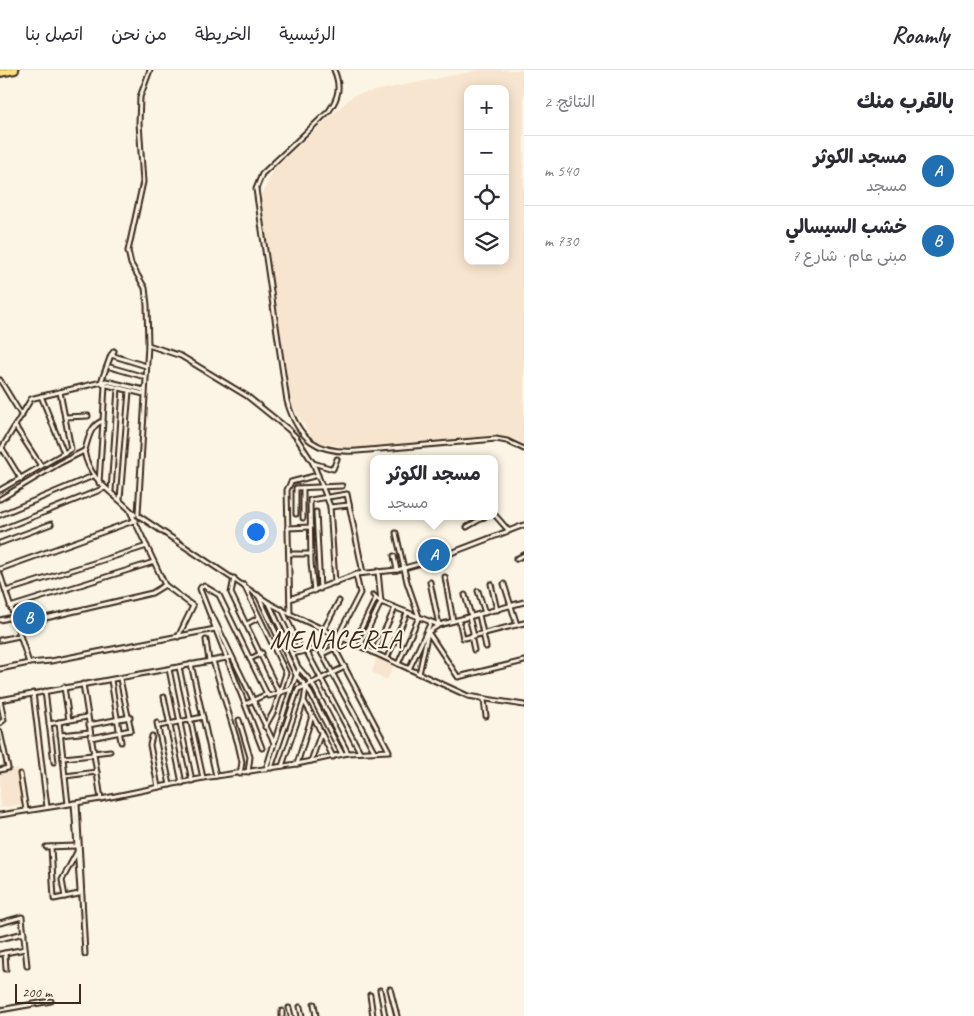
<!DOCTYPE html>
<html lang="ar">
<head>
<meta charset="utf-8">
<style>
  body { margin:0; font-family:Caveat,"Playpen Sans Arabic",sans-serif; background:#f2f2f3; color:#2b2b33; direction:rtl }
  .controls { position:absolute; right:15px; top:15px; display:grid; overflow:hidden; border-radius:10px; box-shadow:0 2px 12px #0003 }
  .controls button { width:45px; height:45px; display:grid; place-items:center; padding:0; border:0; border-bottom:1px solid #e1e1e2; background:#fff; color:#2b2b33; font:25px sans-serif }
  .scale { position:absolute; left:15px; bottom:12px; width:66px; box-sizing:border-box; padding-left:5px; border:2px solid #3b2a1e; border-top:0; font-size:14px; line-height:18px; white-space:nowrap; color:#3b2a1e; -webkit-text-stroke:4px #fcf5e5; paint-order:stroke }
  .you { position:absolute; left:255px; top:461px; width:18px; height:18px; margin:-12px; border:4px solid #fff; border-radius:50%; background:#1a73e8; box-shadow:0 0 0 8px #1a73e833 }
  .badge { display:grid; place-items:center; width:32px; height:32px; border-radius:50%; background:#1f6fb2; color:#fff; font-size:16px; font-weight:700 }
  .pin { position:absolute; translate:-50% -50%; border:2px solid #fff; box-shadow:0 1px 5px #0006 }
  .popup { position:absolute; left:370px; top:385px; width:128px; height:65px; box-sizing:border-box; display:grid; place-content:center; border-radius:10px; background:#fff; filter:drop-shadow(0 1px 4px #0005); font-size:16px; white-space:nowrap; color:#7c7c81 }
  .popup b { font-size:19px; color:#2b2b33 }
  .popup::after { content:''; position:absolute; left:50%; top:100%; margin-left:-10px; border:10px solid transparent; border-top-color:#fff }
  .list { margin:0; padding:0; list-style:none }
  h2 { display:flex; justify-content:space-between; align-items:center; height:65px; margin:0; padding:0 20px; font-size:21px }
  h2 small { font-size:16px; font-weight:400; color:#7c7c81 }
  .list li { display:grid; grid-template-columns:32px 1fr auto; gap:15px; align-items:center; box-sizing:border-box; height:70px; padding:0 20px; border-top:1px solid #e1e1e2 }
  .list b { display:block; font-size:19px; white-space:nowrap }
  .list p { margin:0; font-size:16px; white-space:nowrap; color:#7c7c81 }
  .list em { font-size:16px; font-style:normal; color:#7c7c81 }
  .icon { flex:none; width:28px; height:28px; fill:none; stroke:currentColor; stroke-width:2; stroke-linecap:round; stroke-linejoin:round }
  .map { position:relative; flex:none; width:524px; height:946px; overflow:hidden; direction:ltr }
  header { display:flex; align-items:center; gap:30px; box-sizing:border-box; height:70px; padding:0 25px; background:#fff; border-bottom:1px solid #e1e1e2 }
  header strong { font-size:24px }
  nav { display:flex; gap:28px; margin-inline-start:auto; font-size:18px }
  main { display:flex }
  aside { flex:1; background:#fff }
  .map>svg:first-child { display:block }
</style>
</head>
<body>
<header>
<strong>Roamly</strong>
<nav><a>الرئيسية</a><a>الخريطة</a><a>من نحن</a><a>اتصل بنا</a></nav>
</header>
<main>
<aside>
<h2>بالقرب منك<small>النتائج: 2</small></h2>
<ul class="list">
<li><span class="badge">A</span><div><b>مسجد الكوثر</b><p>مسجد</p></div><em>540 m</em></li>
<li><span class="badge">B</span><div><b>خشب السيسالي</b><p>مبنى عام · شارع 7</p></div><em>730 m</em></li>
</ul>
</aside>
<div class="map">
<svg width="524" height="946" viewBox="0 0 524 946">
  <rect width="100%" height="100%" fill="#fcf5e5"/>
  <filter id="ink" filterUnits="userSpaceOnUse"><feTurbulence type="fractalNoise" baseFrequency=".02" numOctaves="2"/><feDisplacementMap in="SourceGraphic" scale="10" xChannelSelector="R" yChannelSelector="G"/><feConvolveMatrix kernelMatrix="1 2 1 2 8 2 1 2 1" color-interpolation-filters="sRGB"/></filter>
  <g filter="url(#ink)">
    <g fill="#f8e5cf" fill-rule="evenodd">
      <path d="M 480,0 L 524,0 L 524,375 L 517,370 L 496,365 L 355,379 L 314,371 L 291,334 L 260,132 L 273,99 L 354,25 ZM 468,19 L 505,19 L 505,191 L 468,191 Z"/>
      <path d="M 377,587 L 394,595 L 387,610 L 372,602 Z"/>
      <path d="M 18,698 L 24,734 L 0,738 L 0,701 Z"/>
    </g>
    <path fill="#a0e8b6" stroke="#6e896a" d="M 263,533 L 266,534 L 269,538 L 297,597 L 296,601 Z"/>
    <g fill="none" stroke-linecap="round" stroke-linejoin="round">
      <g stroke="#3b2a1e" stroke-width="7">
        <g id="minor">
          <path d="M 334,0 C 341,16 339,27 329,41 L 262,104 L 256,119 L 287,331 C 298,369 317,384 357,381 L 496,369 L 507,371 L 524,379"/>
          <path d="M 148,275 L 181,286 L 247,326 L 288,359 L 296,367 L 313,393 L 330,436 L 335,513"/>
          <path d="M 111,285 L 146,296"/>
          <path d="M 110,297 L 145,307"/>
          <path d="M 0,310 L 22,346"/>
          <path d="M 101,312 L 111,285 L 114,281"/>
          <path d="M 103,314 L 144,324"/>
          <path d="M 105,315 L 103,351 C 91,354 88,369 85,380 L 84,381 C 90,413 115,423 135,445"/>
          <path d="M 41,326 L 64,383"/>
          <path d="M 65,347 L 88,346"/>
          <path d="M 15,356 L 41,396"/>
          <path d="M 2,378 L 21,409"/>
          <path d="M 0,381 L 31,329 L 34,328 L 106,311 L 144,320"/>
          <path d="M 313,393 L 333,399 L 337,389"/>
          <path d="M 99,413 L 103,351"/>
          <path d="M 303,418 L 303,448"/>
          <path d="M 0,420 L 71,379 L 60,322"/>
          <path d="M 111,421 L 118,318"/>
          <path d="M 0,429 L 60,393 L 84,381"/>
          <path d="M 120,429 L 129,321"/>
          <path d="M 330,437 L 349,435"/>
          <path d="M 130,441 L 165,515 L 193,536 L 178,567"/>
          <path d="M 316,442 L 320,519"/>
          <path d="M 138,444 L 148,275 L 147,235 L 145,218 L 131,194 L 128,181 L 143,112 L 139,53 L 140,27 L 150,0"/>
          <path d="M 296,444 L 296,418 L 342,416"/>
          <path d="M 494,444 L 509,461"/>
          <path d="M 0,445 L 93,406"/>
          <path d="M 139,446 L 269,533 L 290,544 L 468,626 L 524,635"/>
          <path d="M 467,457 L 486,446"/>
          <path d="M 288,458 L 311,457"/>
          <path d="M 0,460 L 105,418"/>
          <path d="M 396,463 L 407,512 L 419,547 L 398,594"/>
          <path d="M 0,473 L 51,454"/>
          <path d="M 289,484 L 311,484"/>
          <path d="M 394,486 L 397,500"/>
          <path d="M 516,489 L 524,485"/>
          <path d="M 0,499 L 136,450"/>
          <path d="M 0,504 L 29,593"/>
          <path d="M 445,507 L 453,551"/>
          <path d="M 234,508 L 231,523 L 279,623"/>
          <path d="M 430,512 L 439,555 L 524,532"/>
          <path d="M 491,514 L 497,540"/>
          <path d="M 504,514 L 517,555"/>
          <path d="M 244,515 L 286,603 L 274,641 L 265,657"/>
          <path d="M 6,521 L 147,476"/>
          <path d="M 314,521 L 311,493 L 310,430 L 347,424 L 363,503"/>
          <path d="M 478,521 L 485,543"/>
          <path d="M 258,525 L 296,605 L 307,617 L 342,684"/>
          <path d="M 373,525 L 381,532 L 439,555 L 428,562 L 419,604"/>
          <path d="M 465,525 L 471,546"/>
          <path d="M 290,529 L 357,504 L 397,500 L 433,490 L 524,455"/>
          <path d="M 269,533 L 298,597 L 312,613 L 348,683"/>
          <path d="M 10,537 L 154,492"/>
          <path d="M 282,539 L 302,581"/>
          <path d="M 290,544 L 287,420 L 291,412 L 318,405"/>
          <path d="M 212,545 L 275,675"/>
          <path d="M 479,545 L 486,577"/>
          <path d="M 469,547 L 474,566"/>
          <path d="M 0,550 L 13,547"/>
          <path d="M 459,550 L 463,568 L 465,568 L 524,553"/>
          <path d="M 247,554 L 258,548"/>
          <path d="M 16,555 L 152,523 L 165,515"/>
          <path d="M 324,559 L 339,531"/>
          <path d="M 428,562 L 458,607 L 524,591"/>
          <path d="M 471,566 L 474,580"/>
          <path d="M 0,570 L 19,566"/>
          <path d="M 206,570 L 209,591"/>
          <path d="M 354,573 L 376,528"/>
          <path d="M 360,576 L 381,532 L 378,501"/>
          <path d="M 319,578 L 338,566 L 360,523 L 356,505"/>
          <path d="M 307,582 L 360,682"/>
          <path d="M 374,583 L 395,538"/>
          <path d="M 292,584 L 319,578 L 374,681"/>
          <path d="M 322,584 L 339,576 L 343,569"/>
          <path d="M 387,588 L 407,543"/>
          <path d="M 250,589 L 262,583"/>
          <path d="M 213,591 L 238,674 L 242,692 L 240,704"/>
          <path d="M 191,594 L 216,706"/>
          <path d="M 179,597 L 203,708"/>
          <path d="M 0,599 L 29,593 L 51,591 L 215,559"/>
          <path d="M 169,599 L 192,711"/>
          <path d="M 409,599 L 431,552"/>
          <path d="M 111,610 L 121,672"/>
          <path d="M 83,614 L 101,729"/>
          <path d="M 64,617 L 69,650"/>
          <path d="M 45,621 L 54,692"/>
          <path d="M 33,623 L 47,737"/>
          <path d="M 164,627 L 182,713"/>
          <path d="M 0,630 L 232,587"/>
          <path d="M 0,630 L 4,650 L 0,653"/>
          <path d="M 484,630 L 486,646"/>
          <path d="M 304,631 L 317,654 L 333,687"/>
          <path d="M 245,634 L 267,624 L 269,626 L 291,619"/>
          <path d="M 239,650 L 250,687 L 248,702"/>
          <path d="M 59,652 L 68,734"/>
          <path d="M 157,653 L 170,715"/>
          <path d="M 49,654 L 87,647"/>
          <path d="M 89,655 L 130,647"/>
          <path d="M 159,656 L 203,647"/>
          <path d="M 0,662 L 8,698 L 0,700"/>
          <path d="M 60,665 L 90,662"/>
          <path d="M 152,666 L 150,675 L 158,717"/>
          <path d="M 91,668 L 131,660 L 120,609"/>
          <path d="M 262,678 L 200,519 L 201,517 L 204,516 L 219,525 L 267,624"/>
          <path d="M 93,683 L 110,681"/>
          <path d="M 63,688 L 93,685"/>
          <path d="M 311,691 L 321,663"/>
          <path d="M 297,694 L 312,646"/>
          <path d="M 282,696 L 304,631 L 306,617"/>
          <path d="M 271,698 L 298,619 L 306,616 L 345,597"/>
          <path d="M 266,699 L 291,619 L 299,599"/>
          <path d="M 20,704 L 26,740"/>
          <path d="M 65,706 L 97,702"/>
          <path d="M 77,733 L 85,884"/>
          <path d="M 0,745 L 101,729 L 203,708 L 297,694 L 348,683 L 389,681 L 335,579"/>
          <path d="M 46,777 L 77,776"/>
          <path d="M 51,777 L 54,829 L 79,824 L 80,821 L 74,733"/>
          <path d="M 65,827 L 62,810 L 77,782"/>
          <path d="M 0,853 L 22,847 L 27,896"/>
          <path d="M 0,869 L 24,863"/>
          <path d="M 5,883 L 6,899"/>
          <path d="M 0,884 L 25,879"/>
          <path d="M 390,919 L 397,946"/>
          <path d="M 380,920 L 385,946"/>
          <path d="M 370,925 L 373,946"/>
          <path d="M 314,934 L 316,946"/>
          <path d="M 300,937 L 302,946"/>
          <path d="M 289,938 L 291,946"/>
          <path d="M 0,940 L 51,931"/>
          <path d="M 282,941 L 282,946"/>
        </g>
      </g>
      <g stroke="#3b2a1e" stroke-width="10">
        <path id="highway" d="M 0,3 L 15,0"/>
      </g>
      <use href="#minor" stroke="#fcf5e5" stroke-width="3"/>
      <use href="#highway" stroke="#fedf80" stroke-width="6"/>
    </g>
  </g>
  <g text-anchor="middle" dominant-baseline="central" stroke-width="4.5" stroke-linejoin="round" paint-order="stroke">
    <g font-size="26" letter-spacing="1" fill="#3b2a1e" stroke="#fcf5e5">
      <text x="336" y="569">MENACERIA</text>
    </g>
  </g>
</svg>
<div class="controls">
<button>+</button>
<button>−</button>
<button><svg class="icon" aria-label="locate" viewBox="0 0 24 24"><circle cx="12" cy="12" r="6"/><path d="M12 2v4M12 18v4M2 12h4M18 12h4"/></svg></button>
<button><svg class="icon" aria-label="layers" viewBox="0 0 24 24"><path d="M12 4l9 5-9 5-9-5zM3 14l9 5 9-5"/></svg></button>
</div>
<div class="scale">200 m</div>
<div class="you"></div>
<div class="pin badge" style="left:434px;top:485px">A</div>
<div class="popup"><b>مسجد الكوثر</b>مسجد</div>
<div class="pin badge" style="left:29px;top:548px">B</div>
</div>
</main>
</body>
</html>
